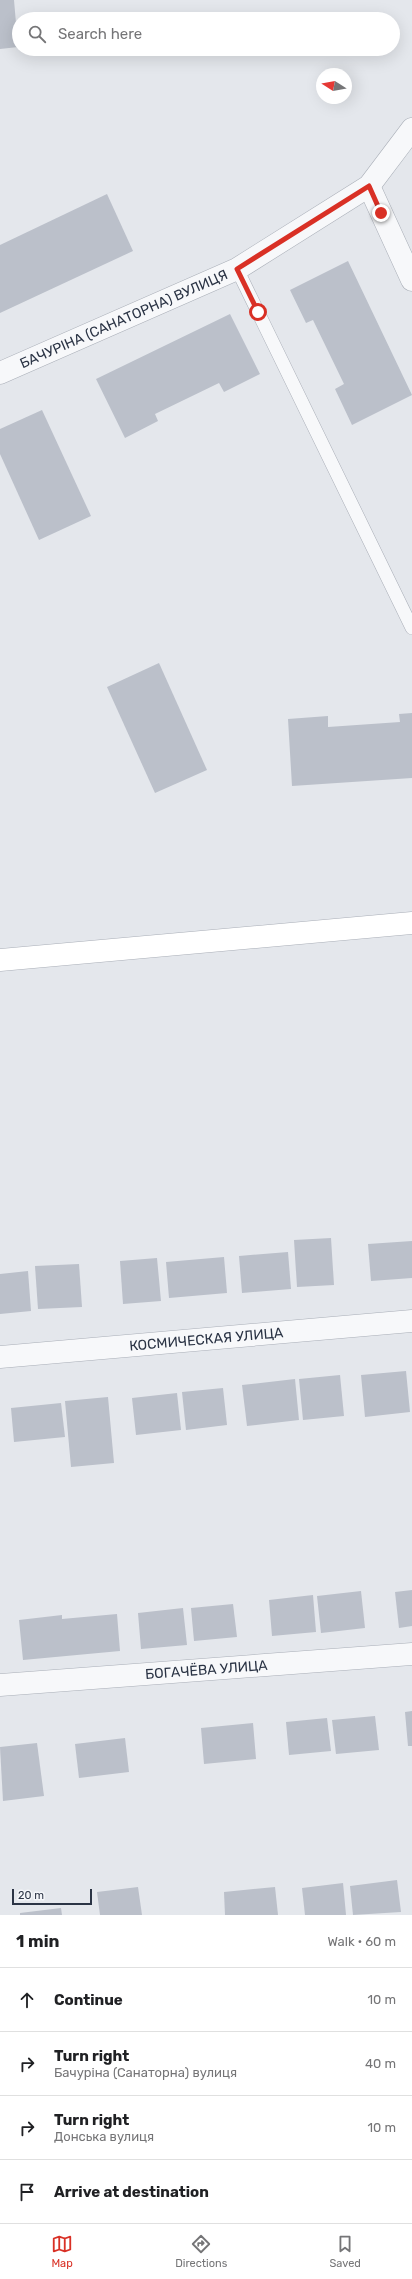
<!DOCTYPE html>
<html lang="en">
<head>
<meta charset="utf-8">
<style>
  body { margin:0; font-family:Rubik,sans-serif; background:#f6f6f6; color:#202124 }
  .compass { position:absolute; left:316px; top:68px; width:36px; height:36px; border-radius:50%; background:#fff; box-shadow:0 4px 16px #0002; rotate:281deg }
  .scale { position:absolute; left:12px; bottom:10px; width:80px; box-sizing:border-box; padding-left:4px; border:2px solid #2b3445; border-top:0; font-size:11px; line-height:14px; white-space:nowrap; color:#2b3445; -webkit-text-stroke:3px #f4f6f9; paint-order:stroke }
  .stop { position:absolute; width:12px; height:12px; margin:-9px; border:3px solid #d93025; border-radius:50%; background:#fff }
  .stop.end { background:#d93025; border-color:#fff; box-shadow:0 1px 4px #0008 }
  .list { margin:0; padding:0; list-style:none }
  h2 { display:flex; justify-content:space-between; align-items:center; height:52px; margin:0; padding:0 16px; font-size:17px }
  h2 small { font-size:13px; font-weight:400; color:#757577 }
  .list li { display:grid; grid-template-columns:26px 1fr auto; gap:12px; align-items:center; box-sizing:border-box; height:64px; padding:0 16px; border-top:1px solid #e0e0e0 }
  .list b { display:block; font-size:15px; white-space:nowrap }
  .list p { margin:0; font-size:13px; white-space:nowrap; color:#757577 }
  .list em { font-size:13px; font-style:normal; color:#757577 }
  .icon { flex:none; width:22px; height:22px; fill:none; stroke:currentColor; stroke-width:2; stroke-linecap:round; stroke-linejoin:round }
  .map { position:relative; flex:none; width:412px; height:1915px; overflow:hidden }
  .search { position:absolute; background:#fff; box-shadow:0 4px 16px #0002; left:12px; right:12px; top:12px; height:44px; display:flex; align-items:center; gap:10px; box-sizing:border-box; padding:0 14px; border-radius:22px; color:#757577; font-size:15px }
  .sheet { height:308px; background:#fff }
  nav { display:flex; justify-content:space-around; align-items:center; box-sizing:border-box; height:56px; border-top:1px solid #e0e0e0; background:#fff; font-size:11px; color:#757577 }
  nav a { display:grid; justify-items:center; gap:2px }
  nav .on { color:#d93025 }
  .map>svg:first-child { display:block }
</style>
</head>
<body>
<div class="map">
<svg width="412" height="1915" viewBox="0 0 412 1915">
  <rect width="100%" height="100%" fill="#e4e7ec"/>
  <g fill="#bbc0ca">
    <path d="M 0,0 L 14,0 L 18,47 L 0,49 Z"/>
    <path d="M 107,194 L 133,251 L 0,313 L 0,245 Z"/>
    <path d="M 348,261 L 412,395 L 352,425 L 335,389 L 344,384 L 313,320 L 306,323 L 290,290 Z"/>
    <path d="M 230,314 L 260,374 L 224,392 L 219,383 L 155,414 L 158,421 L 125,438 L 96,379 Z"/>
    <path d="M 42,410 L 91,516 L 39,540 L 0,454 L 0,429 Z"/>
    <path d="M 159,663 L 207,770 L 155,793 L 107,687 Z"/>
    <path d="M 412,713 L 412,778 L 292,786 L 288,719 L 328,716 L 328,727 L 400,722 L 399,714 Z"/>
    <path d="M 331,1238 L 334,1285 L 297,1287 L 294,1240 Z"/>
    <path d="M 412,1241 L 412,1278 L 371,1281 L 368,1244 Z"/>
    <path d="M 288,1252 L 291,1289 L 242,1293 L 239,1256 Z"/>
    <path d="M 224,1257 L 227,1293 L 169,1298 L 166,1262 Z"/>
    <path d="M 157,1258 L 161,1301 L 123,1304 L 120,1261 Z"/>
    <path d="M 79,1264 L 82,1307 L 38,1309 L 35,1266 Z"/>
    <path d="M 28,1271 L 31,1311 L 0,1314 L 0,1274 Z"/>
    <path d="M 406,1371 L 410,1412 L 365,1417 L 361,1375 Z"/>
    <path d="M 340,1375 L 344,1416 L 303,1420 L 299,1379 Z"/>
    <path d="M 295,1379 L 299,1420 L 247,1426 L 242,1385 Z"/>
    <path d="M 223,1388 L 227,1425 L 186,1430 L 182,1392 Z"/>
    <path d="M 177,1393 L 181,1430 L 136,1435 L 132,1398 Z"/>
    <path d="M 108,1397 L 114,1463 L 71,1467 L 65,1401 Z"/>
    <path d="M 61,1403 L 65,1437 L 14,1442 L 11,1408 Z"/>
    <path d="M 412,1590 L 412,1626 L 399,1628 L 395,1592 Z"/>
    <path d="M 361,1591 L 365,1628 L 321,1633 L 317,1596 Z"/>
    <path d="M 313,1595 L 316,1632 L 272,1636 L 269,1600 Z"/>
    <path d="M 233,1604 L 237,1637 L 194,1641 L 191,1608 Z"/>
    <path d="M 183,1608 L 187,1645 L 141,1649 L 138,1613 Z"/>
    <path d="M 117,1614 L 120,1651 L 23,1660 L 19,1620 L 62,1615 L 62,1619 Z"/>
    <path d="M 412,1711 L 412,1746 L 408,1746 L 405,1712 Z"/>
    <path d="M 375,1716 L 379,1750 L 336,1754 L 332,1720 Z"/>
    <path d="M 327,1718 L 331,1751 L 289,1755 L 286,1722 Z"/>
    <path d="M 253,1723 L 256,1759 L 204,1764 L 201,1728 Z"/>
    <path d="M 125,1738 L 129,1772 L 79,1778 L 75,1744 Z"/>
    <path d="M 37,1743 L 44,1796 L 3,1801 L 0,1747 Z"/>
    <path d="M 397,1880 L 401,1912 L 353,1915 L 350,1886 Z"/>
    <path d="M 343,1883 L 346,1915 L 305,1915 L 302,1888 Z"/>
    <path d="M 138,1887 L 142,1915 L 100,1915 L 97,1892 Z"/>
    <path d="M 275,1887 L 278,1915 L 225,1915 L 224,1892 Z"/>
    <path d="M 61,1908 L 62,1915 L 20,1915 L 20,1913 Z"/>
  </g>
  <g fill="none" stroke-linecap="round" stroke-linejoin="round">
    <g stroke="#a9aeb7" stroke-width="14">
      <path id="lane" d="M 237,269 L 412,628"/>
    </g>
    <g stroke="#a9aeb7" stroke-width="23">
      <g id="street">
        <path d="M 369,186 L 412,280"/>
        <path id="s1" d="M 0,373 L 237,269 L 369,186 L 412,129"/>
        <path id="s2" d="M 0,1357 L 412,1321"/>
        <path id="s3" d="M 0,1685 L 412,1654"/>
      </g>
    </g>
    <g stroke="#a9aeb7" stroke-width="23">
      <path id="secondary" d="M 0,960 L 412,923"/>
    </g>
    <use href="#lane" stroke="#f7f8fa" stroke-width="13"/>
    <use href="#street" stroke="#f7f8fa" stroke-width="22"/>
    <use href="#secondary" stroke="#fff" stroke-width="22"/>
  </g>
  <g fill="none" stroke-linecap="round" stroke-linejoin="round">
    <path stroke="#d93025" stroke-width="5" d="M 258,312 L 237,269 L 369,186 L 381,213"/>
  </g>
  <g text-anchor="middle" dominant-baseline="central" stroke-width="3" stroke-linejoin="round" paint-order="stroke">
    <g font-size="14" fill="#2b3445" stroke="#f4f6f9">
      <text stroke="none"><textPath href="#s1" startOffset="135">БАЧУРІНА (САНАТОРНА) ВУЛИЦЯ</textPath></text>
      <text stroke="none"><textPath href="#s2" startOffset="207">КОСМИЧЕСКАЯ УЛИЦА</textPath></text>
      <text stroke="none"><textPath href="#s3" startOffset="207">БОГАЧЁВА УЛИЦА</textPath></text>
    </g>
  </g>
</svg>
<svg class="compass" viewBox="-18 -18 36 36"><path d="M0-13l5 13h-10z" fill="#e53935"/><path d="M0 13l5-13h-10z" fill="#757577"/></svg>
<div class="scale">20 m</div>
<div class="stop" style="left:258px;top:312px"></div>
<div class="stop end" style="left:381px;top:213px"></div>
<div class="search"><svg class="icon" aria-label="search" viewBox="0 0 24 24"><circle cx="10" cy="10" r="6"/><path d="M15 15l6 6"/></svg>Search here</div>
</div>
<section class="sheet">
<h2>1 min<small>Walk · 60 m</small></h2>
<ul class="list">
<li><svg class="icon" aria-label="ahead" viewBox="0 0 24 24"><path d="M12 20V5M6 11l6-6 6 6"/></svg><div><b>Continue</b></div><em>10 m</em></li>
<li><svg class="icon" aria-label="right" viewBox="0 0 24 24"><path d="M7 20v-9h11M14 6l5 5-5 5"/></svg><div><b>Turn right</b><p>Бачуріна (Санаторна) вулиця</p></div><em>40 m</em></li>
<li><svg class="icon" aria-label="right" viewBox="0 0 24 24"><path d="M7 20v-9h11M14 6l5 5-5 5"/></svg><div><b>Turn right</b><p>Донська вулиця</p></div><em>10 m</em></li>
<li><svg class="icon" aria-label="arrive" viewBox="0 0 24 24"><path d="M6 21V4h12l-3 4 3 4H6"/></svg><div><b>Arrive at destination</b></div></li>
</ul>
</section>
<nav>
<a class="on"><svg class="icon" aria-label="map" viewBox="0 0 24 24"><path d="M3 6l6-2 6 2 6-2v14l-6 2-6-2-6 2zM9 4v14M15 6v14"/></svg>Map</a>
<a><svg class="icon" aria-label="directions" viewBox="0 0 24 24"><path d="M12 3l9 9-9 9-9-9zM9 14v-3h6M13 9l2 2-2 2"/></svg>Directions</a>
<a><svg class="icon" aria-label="saved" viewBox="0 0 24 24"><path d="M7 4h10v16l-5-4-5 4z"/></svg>Saved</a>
</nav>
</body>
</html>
